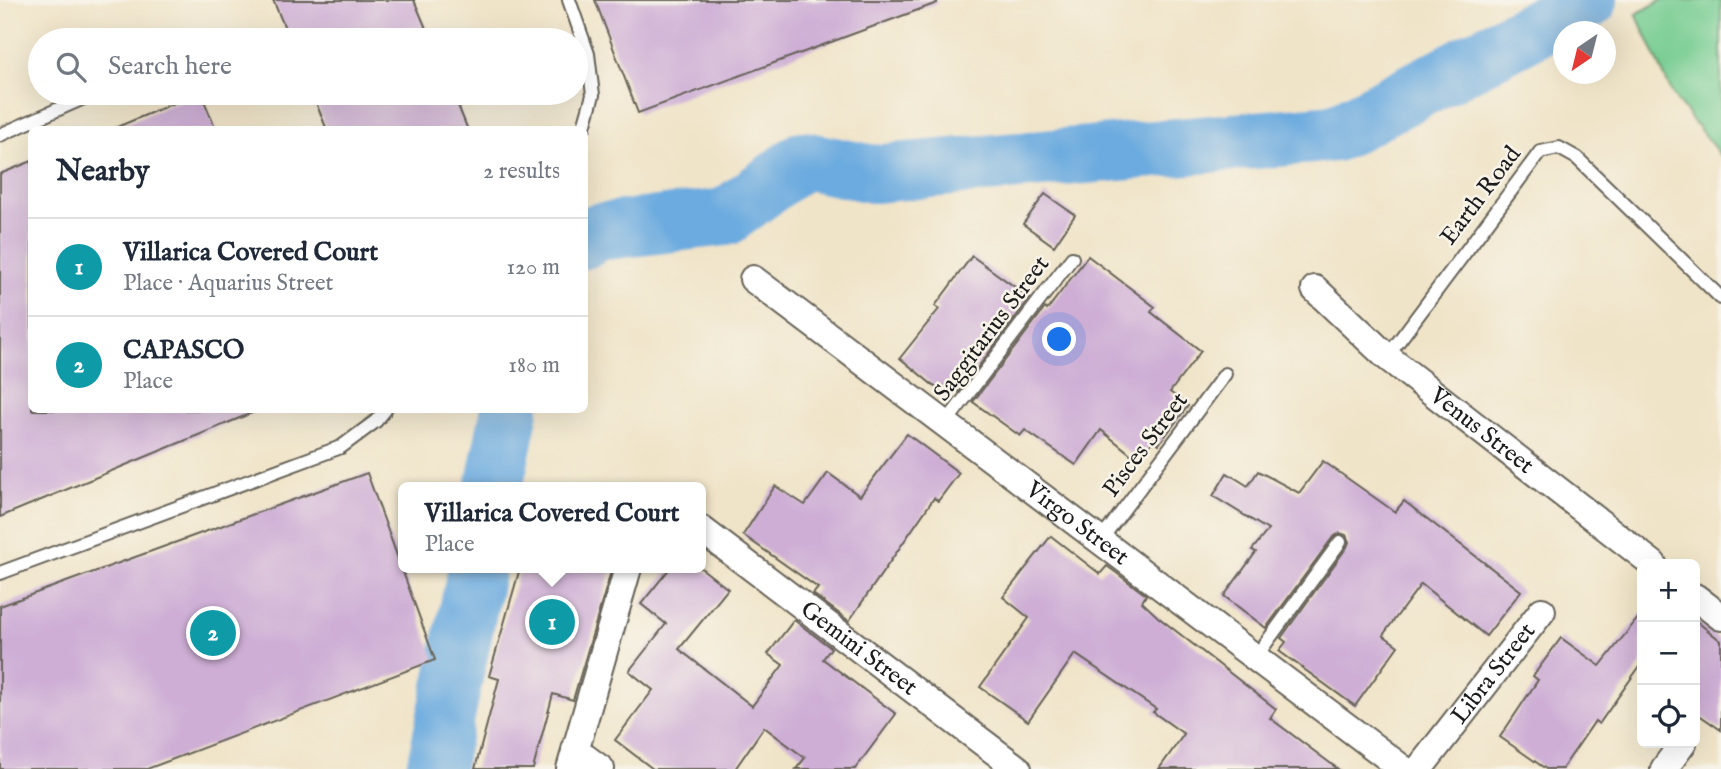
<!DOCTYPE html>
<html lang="en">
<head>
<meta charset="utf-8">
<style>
  body { margin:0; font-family:"IM FELL English",serif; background:#f6f6f7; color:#1f2937 }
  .controls { position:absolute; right:21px; bottom:21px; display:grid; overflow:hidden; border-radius:10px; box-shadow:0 7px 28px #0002 }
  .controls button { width:63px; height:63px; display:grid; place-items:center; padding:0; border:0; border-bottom:2px solid #e0e1e3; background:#fff; color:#1f2937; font:35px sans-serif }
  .compass { position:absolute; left:1553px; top:21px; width:63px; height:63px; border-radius:50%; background:#fff; box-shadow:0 7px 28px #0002; rotate:215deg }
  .you { position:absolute; left:1060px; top:340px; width:24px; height:24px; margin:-18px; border:5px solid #fff; border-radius:50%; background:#1a73e8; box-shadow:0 0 0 10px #1a73e833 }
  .badge { display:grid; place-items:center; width:46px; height:46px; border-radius:50%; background:#d1495b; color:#fff; font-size:23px; font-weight:700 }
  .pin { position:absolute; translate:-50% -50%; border:4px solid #fff; box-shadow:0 2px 7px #0006 }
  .popup { position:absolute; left:398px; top:482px; width:308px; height:91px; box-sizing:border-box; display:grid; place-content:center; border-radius:10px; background:#fff; filter:drop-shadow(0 2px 5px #0005); font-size:23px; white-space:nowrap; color:#747a83 }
  .popup b { font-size:26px; color:#1f2937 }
  .popup::after { content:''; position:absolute; left:50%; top:100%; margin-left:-14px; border:14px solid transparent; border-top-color:#fff }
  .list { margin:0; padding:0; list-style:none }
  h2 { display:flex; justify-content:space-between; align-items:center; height:91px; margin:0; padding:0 28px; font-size:30px }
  h2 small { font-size:23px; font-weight:400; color:#747a83 }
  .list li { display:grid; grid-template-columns:46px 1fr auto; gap:21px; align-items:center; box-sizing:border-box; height:98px; padding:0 28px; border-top:2px solid #e0e1e3 }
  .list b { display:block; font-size:26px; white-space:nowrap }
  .list p { margin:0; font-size:23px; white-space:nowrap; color:#747a83 }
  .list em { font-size:23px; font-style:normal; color:#747a83 }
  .icon { flex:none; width:38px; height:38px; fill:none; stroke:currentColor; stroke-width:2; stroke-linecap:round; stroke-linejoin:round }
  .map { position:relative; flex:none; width:1721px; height:769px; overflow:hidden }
  .search { position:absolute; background:#fff; box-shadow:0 7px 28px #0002; left:28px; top:28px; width:560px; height:77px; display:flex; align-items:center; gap:18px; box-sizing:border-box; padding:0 24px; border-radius:38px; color:#747a83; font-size:26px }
  .panel { position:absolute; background:#fff; box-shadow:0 7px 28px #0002; left:28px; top:126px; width:560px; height:287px; border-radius:10px }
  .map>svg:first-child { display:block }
</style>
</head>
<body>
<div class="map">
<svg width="1721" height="769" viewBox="0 0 1721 769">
  <rect width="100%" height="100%" fill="#f7f3e8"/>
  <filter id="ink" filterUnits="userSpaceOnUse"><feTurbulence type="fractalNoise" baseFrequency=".0143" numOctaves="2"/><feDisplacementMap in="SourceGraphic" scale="14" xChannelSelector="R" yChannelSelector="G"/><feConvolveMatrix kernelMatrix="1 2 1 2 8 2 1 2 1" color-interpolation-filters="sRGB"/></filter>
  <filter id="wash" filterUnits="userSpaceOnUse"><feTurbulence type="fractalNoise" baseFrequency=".00686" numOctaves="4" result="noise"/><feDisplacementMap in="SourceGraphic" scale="28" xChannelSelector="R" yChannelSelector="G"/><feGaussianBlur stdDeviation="1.57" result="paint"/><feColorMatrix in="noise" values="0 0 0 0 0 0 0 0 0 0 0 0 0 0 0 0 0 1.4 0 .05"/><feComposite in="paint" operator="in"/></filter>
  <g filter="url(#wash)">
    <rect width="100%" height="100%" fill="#f0e4c8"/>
    <path fill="#75cc91" stroke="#487456" stroke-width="2" d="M 1662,0 L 1721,0 L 1721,156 L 1674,97 L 1636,14 Z"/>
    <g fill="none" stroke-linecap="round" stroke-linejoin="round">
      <g stroke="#6cabdf" stroke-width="58">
        <path d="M 584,240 L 597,232 L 726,217 L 803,160 L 873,174 L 1335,133 L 1589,0"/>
        <path d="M 494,487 L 510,410"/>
        <path d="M 435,769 L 477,568"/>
      </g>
    </g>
    <g id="blocks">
      <g fill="#ceaed5">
        <path d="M 273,0 L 414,0 L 431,40 L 290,40 Z"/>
        <path d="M 595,0 L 937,0 L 937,3 L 638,113 Z"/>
        <path d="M 198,93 L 201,93 L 216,130 L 110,130 Z"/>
        <path d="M 312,93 L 453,93 L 468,130 L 327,130 Z"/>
        <path d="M 32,161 L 32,410 L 259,410 L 0,517 L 0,174 Z"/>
        <path d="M 1045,194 L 1075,215 L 1054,246 L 1023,224 Z"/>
        <path d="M 972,256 L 1030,298 L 959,392 L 947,383 L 940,391 L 900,358 L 939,309 L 935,306 Z"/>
        <path d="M 1088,256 L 1155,307 L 1151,312 L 1201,351 L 1170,392 L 1188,406 L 1159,444 L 1154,440 L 1138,460 L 1101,430 L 1076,465 L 1025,430 L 1020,436 L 973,402 L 1045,308 L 1047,310 Z"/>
        <path d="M 907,434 L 959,473 L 938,501 L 934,498 L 849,621 L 813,594 L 818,588 L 743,535 L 775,486 L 805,505 L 828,473 L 860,496 Z"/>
        <path d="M 1323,461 L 1395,512 L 1404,501 L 1521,591 L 1486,636 L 1421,584 L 1383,635 L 1398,646 L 1355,706 L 1279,651 L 1286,642 L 1281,638 L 1347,547 L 1349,542 L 1346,535 L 1340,533 L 1333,537 L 1266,628 L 1224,596 L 1256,552 L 1252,550 L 1268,530 L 1213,496 L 1227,473 L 1248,486 L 1258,471 L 1299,493 Z"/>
        <path d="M 367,473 L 435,660 L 147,769 L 0,769 L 0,606 Z"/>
        <path d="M 1051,536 L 1100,574 L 1107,566 L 1146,595 L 1142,602 L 1158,617 L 1276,709 L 1270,718 L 1338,769 L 1159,769 L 1184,734 L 1153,712 L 1156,709 L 1075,654 L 1028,721 L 980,687 L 1029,618 L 1003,597 Z"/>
        <path d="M 520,568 L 612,568 L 573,700 L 553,694 L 533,769 L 475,769 L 499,679 L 489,676 Z"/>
        <path d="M 670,568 L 701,568 L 728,589 L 679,649 L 752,706 L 783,665 L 768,654 L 794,620 L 831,648 L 823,659 L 896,714 L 855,769 L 796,769 L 805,758 L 764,727 L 735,769 L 653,769 L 615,740 L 653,690 L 629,671 L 666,624 L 641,604 Z"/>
        <path d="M 1642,613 L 1642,663 L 1599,724 L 1595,721 L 1562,769 L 1546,769 L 1500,737 L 1538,680 L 1533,676 L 1561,638 L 1600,666 Z"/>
        <path d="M 1695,620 L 1721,641 L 1721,730 L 1695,712 Z"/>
      </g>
    </g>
  </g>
  <g filter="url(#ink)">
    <use href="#blocks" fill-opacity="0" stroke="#666258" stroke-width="2"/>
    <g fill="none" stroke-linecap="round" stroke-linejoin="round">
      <g stroke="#666258" stroke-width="16">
        <g id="lane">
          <path d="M 569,0 L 588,54 L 593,95 L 583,130"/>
          <path d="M 0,135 L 95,93"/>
          <path d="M 1387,357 L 1540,152 L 1559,148 L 1577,158 L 1721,298"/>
          <path d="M 945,424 L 1072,258"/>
          <path d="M 1100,541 L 1225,374"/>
          <path d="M 0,573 L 341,447 L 376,421 L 385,410"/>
          <path d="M 1255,658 L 1340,542"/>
        </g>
      </g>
      <g stroke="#666258" stroke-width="30">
        <g id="street">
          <path id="s1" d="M 753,279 L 1403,769"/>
          <path id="s2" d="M 1315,289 L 1387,357 L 1653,564"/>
          <path id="s3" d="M 701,529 L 1018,769"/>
          <path d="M 1695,597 L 1721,617"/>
          <path d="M 575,750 L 601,769"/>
          <path d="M 570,769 L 628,568"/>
          <path id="s4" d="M 1419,769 L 1542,611"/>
          <path d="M 1664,769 L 1683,743"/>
        </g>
      </g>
      <use href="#lane" stroke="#fff" stroke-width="12"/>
      <use href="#street" stroke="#fff" stroke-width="26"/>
    </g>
  </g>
  <g text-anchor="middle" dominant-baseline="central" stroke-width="5" stroke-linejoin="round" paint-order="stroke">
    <g font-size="24" fill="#1c1c1c" stroke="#f7f3e8">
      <text transform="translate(1481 196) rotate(-53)">Earth Road</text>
      <text transform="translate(992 329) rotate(-53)">Saggitarius Street</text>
      <text stroke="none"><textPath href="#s2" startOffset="219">Venus Street</textPath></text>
      <text transform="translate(1146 445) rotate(-53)">Pisces Street</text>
      <text stroke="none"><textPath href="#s1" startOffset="406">Virgo Street</textPath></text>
      <text stroke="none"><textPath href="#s3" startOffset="198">Gemini Street</textPath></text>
      <text stroke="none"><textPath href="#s4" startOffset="121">Libra Street</textPath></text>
    </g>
  </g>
</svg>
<div class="controls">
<button>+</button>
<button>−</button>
<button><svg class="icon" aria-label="locate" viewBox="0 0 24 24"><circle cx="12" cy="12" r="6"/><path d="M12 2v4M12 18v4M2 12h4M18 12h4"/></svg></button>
</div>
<svg class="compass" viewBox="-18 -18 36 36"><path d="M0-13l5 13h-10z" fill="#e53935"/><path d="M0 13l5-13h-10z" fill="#747a83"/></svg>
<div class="you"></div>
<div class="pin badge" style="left:552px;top:622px;background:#0f9aa8">1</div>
<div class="popup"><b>Villarica Covered Court</b>Place</div>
<div class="pin badge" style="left:213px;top:633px;background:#0f9aa8">2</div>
<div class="search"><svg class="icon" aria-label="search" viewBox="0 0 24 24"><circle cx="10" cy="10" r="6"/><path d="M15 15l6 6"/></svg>Search here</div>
<section class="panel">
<h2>Nearby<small>2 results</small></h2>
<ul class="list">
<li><span class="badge" style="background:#0f9aa8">1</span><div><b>Villarica Covered Court</b><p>Place · Aquarius Street</p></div><em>120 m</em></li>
<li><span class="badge" style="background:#0f9aa8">2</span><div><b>CAPASCO</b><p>Place</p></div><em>180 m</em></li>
</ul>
</section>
</div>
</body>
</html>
